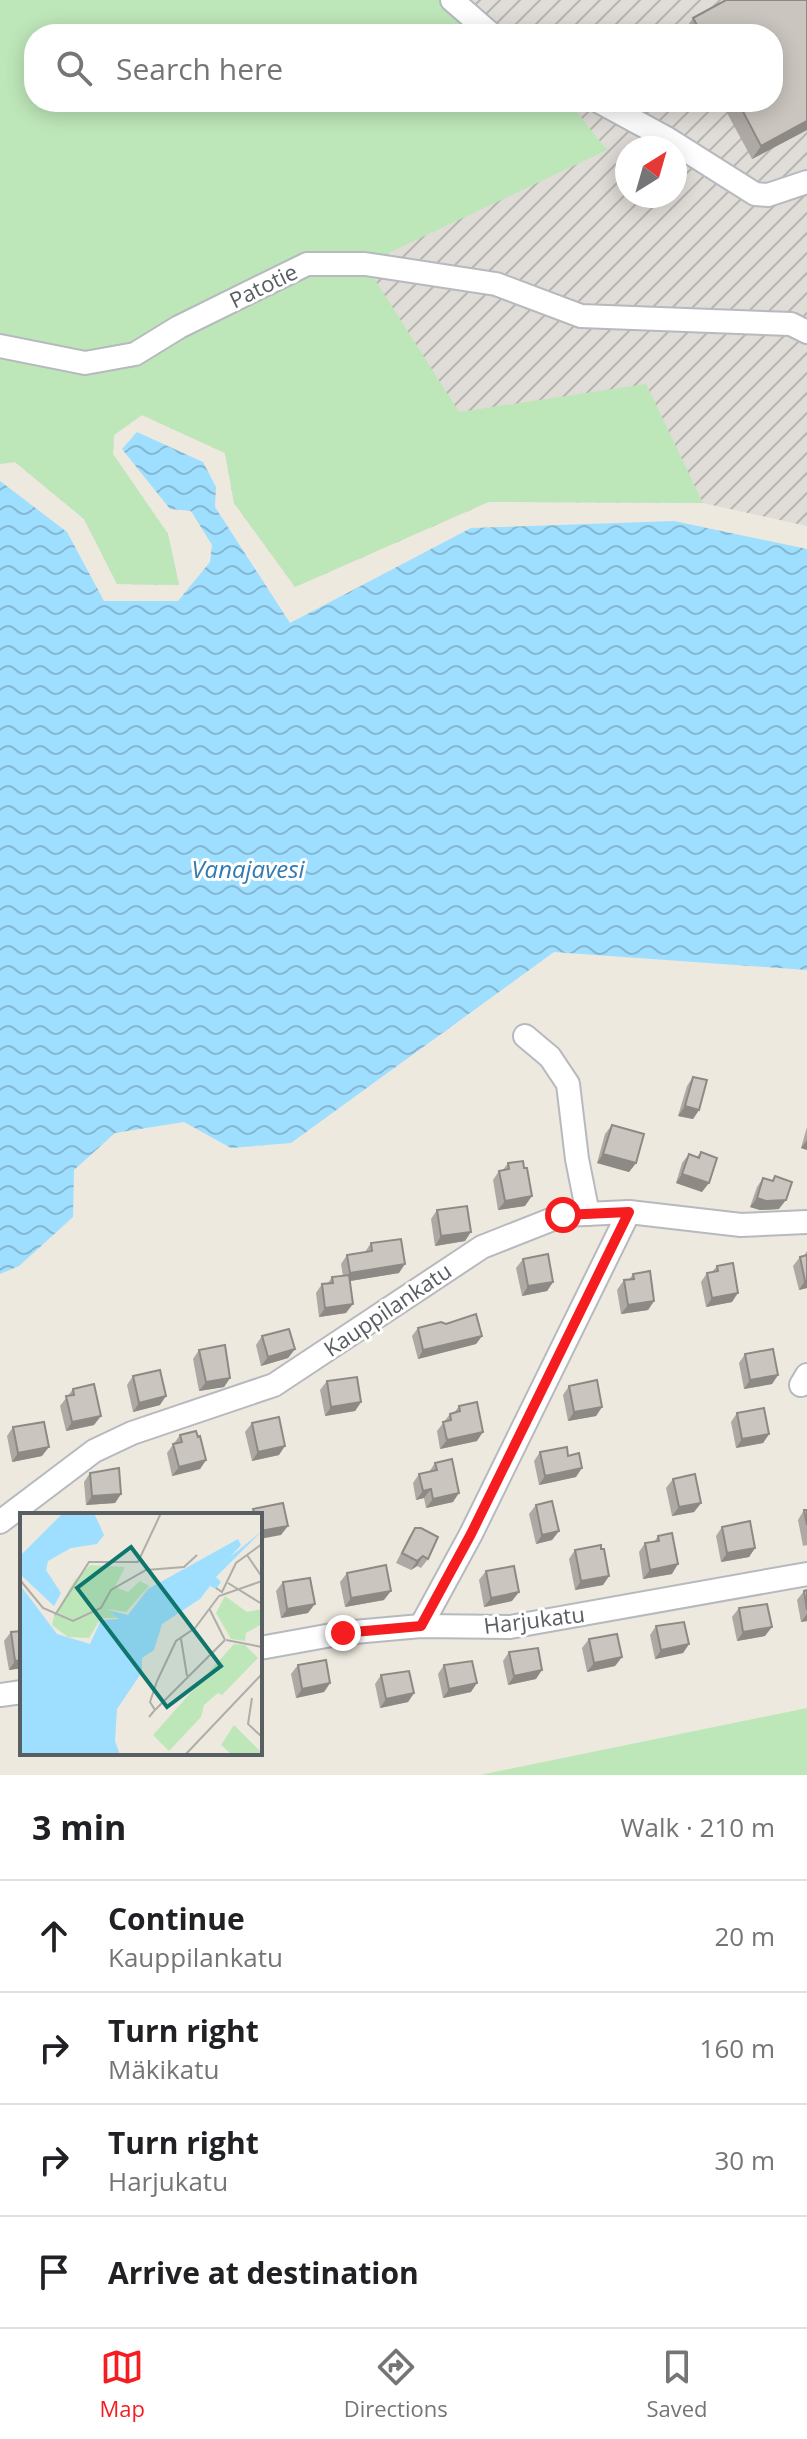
<!DOCTYPE html>
<html lang="en">
<head>
<meta charset="utf-8">
<style>
  body { margin:0; font-family:"Open Sans",sans-serif; background:#f2f2f2; color:#202124 }
  .compass { position:absolute; left:615px; top:136px; width:72px; height:72px; border-radius:50%; background:#fff; box-shadow:0 4px 20px #0003; rotate:37deg }
  .stop { position:absolute; width:24px; height:24px; margin:-18px; border:6px solid #f51d20; border-radius:50%; background:#fff }
  .stop.end { background:#f51d20; border-color:#fff; box-shadow:0 2px 8px #0008 }
  .list { margin:0; padding:0; list-style:none }
  h2 { display:flex; justify-content:space-between; align-items:center; height:104px; margin:0; padding:0 32px; font-size:34px }
  h2 small { font-size:26px; font-weight:400; color:#757577 }
  .list li { display:grid; grid-template-columns:52px 1fr auto; gap:24px; align-items:center; box-sizing:border-box; height:112px; padding:0 32px; border-top:2px solid #e0e0e0 }
  .list b { display:block; font-size:30px; white-space:nowrap }
  .list p { margin:0; font-size:26px; white-space:nowrap; color:#757577 }
  .list em { font-size:26px; font-style:normal; color:#757577 }
  .icon { flex:none; width:44px; height:44px; fill:none; stroke:currentColor; stroke-width:2; stroke-linecap:round; stroke-linejoin:round }
  .map { position:relative; flex:none; width:807px; height:1775px; overflow:hidden }
  .search { position:absolute; background:#fff; box-shadow:0 4px 20px #0003; left:24px; right:24px; top:24px; height:88px; display:flex; align-items:center; gap:20px; box-sizing:border-box; padding:0 28px; border-radius:32px; color:#757577; font-size:30px }
  .sheet { height:552px; background:#fff }
  nav { display:flex; justify-content:space-around; align-items:center; box-sizing:border-box; height:112px; border-top:2px solid #e0e0e0; background:#fff; font-size:22px; color:#757577 }
  nav a { display:grid; justify-items:center; gap:4px }
  nav .on { color:#f51d20 }
  .map>svg:first-child { display:block }
</style>
</head>
<body>
<div class="map">
<svg width="807" height="1775" viewBox="0 0 807 1775">
  <defs>
    <pattern id="industrial-furrows" width="10" height="10" patternUnits="userSpaceOnUse" patternTransform="scale(2)"><rect width="10" height="10" fill="#e0dcd7"/><path d="M-1 1l2-2M0 10L10 0M9 11l2-2" fill="none" stroke="#b9b6b2"/></pattern>
    <pattern id="water-waves" width="16" height="10" patternUnits="userSpaceOnUse" patternTransform="scale(2)"><rect width="16" height="10" fill="#9edeff"/><path d="M0 5q4-4 8 0t8 0" fill="none" stroke="#84b7d2"/></pattern>
  </defs>
  <rect width="100%" height="100%" fill="#ede9df"/>
  <path fill="url(#industrial-furrows)" fill-rule="evenodd" d="M 0,0 L 807,0 L 807,526 L 703,503 L 489,502 L 295,587 L 234,503 L 225,453 L 142,415 L 114,435 L 113,454 L 168,534 L 179,585 L 117,584 L 84,519 L 15,462 L 0,464 ZM 34,34 L 773,34 L 773,102 L 34,102 ZM 627,148 L 675,148 L 675,196 L 627,196 Z"/>
  <g fill="#bee7b9">
    <path d="M 0,0 L 452,0 L 491,34 L 34,34 L 34,102 L 569,102 L 607,150 L 365,264 L 459,412 L 646,384 L 703,503 L 488,502 L 295,587 L 234,503 L 225,453 L 142,415 L 114,435 L 113,454 L 168,534 L 179,585 L 117,584 L 84,519 L 15,462 L 0,464 Z"/>
    <path d="M 807,1708 L 807,1775 L 480,1775 Z"/>
  </g>
  <path fill="url(#water-waves)" d="M 137,432 L 203,462 L 216,487 L 215,507 L 290,623 L 471,528 L 674,521 L 807,549 L 807,970 L 554,952 L 291,1143 L 231,1148 L 184,1122 L 115,1133 L 74,1170 L 73,1217 L 19,1266 L 0,1274 L 0,481 L 67,532 L 104,601 L 178,601 L 210,562 L 212,545 L 191,511 L 170,509 L 122,449 Z"/>
  <g fill="none" stroke-linecap="round" stroke-linejoin="round">
    <g stroke="#b6b9be" stroke-width="26">
      <g id="minor">
        <path d="M 452,0 L 491,34"/>
        <path d="M 600,102 L 668,139 L 755,194 L 768,195 L 807,182"/>
        <path d="M 0,346 L 85,363 L 135,354 L 179,327 L 307,264 L 365,264 L 496,284 L 581,316 L 791,324 L 807,332"/>
        <path d="M 525,1036 L 550,1057 L 568,1084 L 577,1159 L 588,1214"/>
        <path d="M 801,1385 L 807,1375"/>
        <path d="M 0,1522 L 94,1451 L 132,1433 L 274,1385 L 482,1247 L 563,1215 L 629,1212 L 741,1225 L 807,1222"/>
        <path d="M 421,1626 L 471,1534 L 629,1212"/>
        <path d="M 260,1648 L 343,1633 L 421,1626 L 510,1627 L 807,1574"/>
        <path d="M 0,1695 L 22,1692"/>
      </g>
    </g>
    <use href="#minor" stroke="#fff" stroke-width="22"/>
  </g>
  <g fill="#aea9a4">
    <path d="M 807,0 L 807,130 L 752,159 L 721,102 L 773,102 L 773,34 L 685,34 L 684,31 L 693,18 Z"/>
    <path d="M 693,1077 L 699,1110 L 693,1119 L 678,1116 L 687,1086 Z"/>
    <path d="M 612,1125 L 636,1163 L 629,1172 L 597,1163 L 605,1134 Z"/>
    <path d="M 807,1127 L 807,1150 L 801,1148 Z"/>
    <path d="M 701,1152 L 702,1192 L 676,1183 L 682,1163 L 689,1154 L 697,1157 Z"/>
    <path d="M 508,1163 L 525,1206 L 498,1210 L 493,1180 L 499,1171 L 503,1170 Z"/>
    <path d="M 775,1176 L 779,1209 L 760,1210 L 750,1207 L 757,1187 L 763,1178 L 772,1181 Z"/>
    <path d="M 437,1210 L 465,1241 L 435,1246 L 431,1219 Z"/>
    <path d="M 371,1243 L 399,1273 L 350,1281 L 346,1313 L 319,1317 L 316,1293 L 322,1284 L 328,1283 L 332,1277 L 343,1276 L 341,1264 L 347,1255 L 365,1252 Z"/>
    <path d="M 807,1251 L 807,1288 L 799,1290 L 793,1266 L 800,1257 L 804,1256 Z"/>
    <path d="M 523,1259 L 553,1282 L 547,1291 L 522,1296 L 516,1268 Z"/>
    <path d="M 717,1266 L 732,1302 L 706,1307 L 701,1282 L 707,1273 L 712,1272 Z"/>
    <path d="M 633,1274 L 654,1301 L 648,1310 L 621,1314 L 617,1290 L 624,1280 L 629,1280 Z"/>
    <path d="M 418,1328 L 482,1336 L 476,1344 L 418,1359 L 412,1336 Z"/>
    <path d="M 262,1336 L 295,1349 L 288,1358 L 261,1366 L 256,1345 Z"/>
    <path d="M 199,1350 L 230,1378 L 224,1387 L 199,1391 L 193,1359 Z"/>
    <path d="M 745,1354 L 778,1375 L 772,1384 L 744,1389 L 739,1363 Z"/>
    <path d="M 133,1376 L 160,1405 L 133,1412 L 127,1385 Z"/>
    <path d="M 327,1381 L 361,1402 L 355,1411 L 325,1416 L 320,1390 Z"/>
    <path d="M 569,1386 L 602,1407 L 596,1416 L 568,1421 L 563,1395 Z"/>
    <path d="M 73,1389 L 94,1425 L 66,1431 L 60,1406 Z"/>
    <path d="M 459,1406 L 477,1441 L 440,1449 L 437,1431 L 450,1414 L 454,1413 Z"/>
    <path d="M 737,1413 L 769,1434 L 763,1443 L 736,1448 L 731,1422 Z"/>
    <path d="M 252,1423 L 279,1455 L 252,1461 L 245,1432 Z"/>
    <path d="M 13,1427 L 42,1456 L 12,1462 L 7,1436 Z"/>
    <path d="M 180,1435 L 198,1437 L 206,1460 L 200,1469 L 172,1476 L 167,1453 Z"/>
    <path d="M 540,1452 L 568,1456 L 576,1477 L 539,1485 L 534,1461 Z"/>
    <path d="M 435,1463 L 453,1502 L 426,1508 L 424,1498 L 416,1500 L 413,1483 L 419,1474 L 429,1472 Z"/>
    <path d="M 90,1473 L 121,1494 L 115,1503 L 86,1505 L 84,1482 Z"/>
    <path d="M 673,1479 L 701,1503 L 694,1512 L 672,1516 L 666,1488 Z"/>
    <path d="M 536,1505 L 559,1531 L 552,1540 L 536,1544 L 529,1514 Z"/>
    <path d="M 804,1510 L 807,1510 L 807,1545 L 803,1546 L 798,1520 Z"/>
    <path d="M 722,1527 L 755,1548 L 749,1557 L 721,1562 L 716,1536 Z"/>
    <path d="M 415,1528 L 428,1559 L 421,1568 L 417,1566 L 411,1570 L 396,1563 L 409,1537 Z"/>
    <path d="M 658,1536 L 672,1574 L 643,1579 L 639,1552 L 645,1543 L 654,1542 Z"/>
    <path d="M 575,1550 L 609,1576 L 603,1585 L 575,1590 L 569,1559 Z"/>
    <path d="M 486,1571 L 512,1601 L 484,1607 L 479,1580 Z"/>
    <path d="M 347,1573 L 384,1600 L 345,1607 L 340,1582 Z"/>
    <path d="M 283,1582 L 308,1613 L 281,1618 L 276,1591 Z"/>
    <path d="M 807,1590 L 807,1621 L 801,1622 L 797,1600 L 804,1591 Z"/>
    <path d="M 739,1608 L 765,1636 L 737,1641 L 732,1617 Z"/>
    <path d="M 656,1626 L 689,1644 L 683,1653 L 655,1659 L 650,1635 Z"/>
    <path d="M 11,1632 L 22,1668 L 9,1670 L 4,1641 Z"/>
    <path d="M 589,1639 L 622,1657 L 615,1666 L 587,1672 L 582,1648 Z"/>
    <path d="M 509,1652 L 536,1679 L 508,1685 L 503,1661 Z"/>
    <path d="M 298,1665 L 330,1683 L 324,1692 L 296,1698 L 291,1674 Z"/>
    <path d="M 444,1665 L 471,1692 L 443,1698 L 438,1674 Z"/>
    <path d="M 381,1675 L 414,1693 L 408,1702 L 380,1708 L 375,1684 Z"/>
  </g>
  <g fill="#8d8a86">
    <path d="M 807,121 L 807,130 L 752,159 L 761,146 Z"/>
    <path d="M 685,1106 L 699,1110 L 693,1119 L 678,1116 Z"/>
    <path d="M 807,1140 L 807,1150 L 801,1148 Z"/>
    <path d="M 603,1154 L 636,1163 L 629,1172 L 597,1163 Z"/>
    <path d="M 682,1174 L 709,1183 L 702,1192 L 676,1183 Z"/>
    <path d="M 532,1196 L 525,1206 L 498,1210 L 505,1201 Z"/>
    <path d="M 757,1198 L 786,1200 L 779,1209 L 760,1210 L 750,1207 Z"/>
    <path d="M 471,1232 L 465,1241 L 435,1246 L 441,1236 Z"/>
    <path d="M 405,1264 L 399,1273 L 344,1282 L 350,1273 Z"/>
    <path d="M 805,1281 L 807,1281 L 807,1288 L 799,1290 Z"/>
    <path d="M 553,1282 L 547,1291 L 522,1296 L 528,1286 Z"/>
    <path d="M 738,1293 L 732,1302 L 706,1307 L 712,1298 Z"/>
    <path d="M 654,1301 L 648,1310 L 621,1314 L 628,1305 Z"/>
    <path d="M 353,1304 L 346,1313 L 319,1317 L 325,1308 Z"/>
    <path d="M 482,1336 L 476,1344 L 418,1359 L 423,1350 Z"/>
    <path d="M 295,1349 L 288,1358 L 261,1366 L 268,1357 Z"/>
    <path d="M 778,1375 L 772,1384 L 744,1389 L 750,1380 Z"/>
    <path d="M 230,1378 L 224,1387 L 199,1391 L 206,1382 Z"/>
    <path d="M 166,1396 L 160,1405 L 133,1412 L 139,1403 Z"/>
    <path d="M 361,1402 L 355,1411 L 325,1416 L 331,1407 Z"/>
    <path d="M 602,1407 L 596,1416 L 568,1421 L 574,1412 Z"/>
    <path d="M 101,1416 L 94,1425 L 66,1431 L 72,1422 Z"/>
    <path d="M 483,1432 L 477,1441 L 440,1449 L 447,1440 Z"/>
    <path d="M 769,1434 L 763,1443 L 736,1448 L 742,1439 Z"/>
    <path d="M 285,1446 L 279,1455 L 252,1461 L 258,1452 Z"/>
    <path d="M 49,1447 L 42,1456 L 12,1462 L 18,1453 Z"/>
    <path d="M 206,1460 L 200,1469 L 172,1476 L 179,1467 Z"/>
    <path d="M 582,1468 L 576,1477 L 539,1485 L 545,1476 Z"/>
    <path d="M 431,1489 L 424,1498 L 416,1500 L 423,1491 Z"/>
    <path d="M 459,1493 L 453,1502 L 426,1508 L 433,1499 Z"/>
    <path d="M 121,1494 L 115,1503 L 86,1505 L 92,1496 Z"/>
    <path d="M 701,1503 L 694,1512 L 672,1516 L 679,1507 Z"/>
    <path d="M 288,1526 L 281,1535 L 260,1539 L 260,1531 Z"/>
    <path d="M 559,1531 L 552,1540 L 536,1544 L 542,1535 Z"/>
    <path d="M 755,1548 L 749,1557 L 721,1562 L 727,1553 Z"/>
    <path d="M 423,1556 L 417,1566 L 411,1570 L 417,1561 Z"/>
    <path d="M 678,1564 L 672,1574 L 643,1579 L 650,1570 Z"/>
    <path d="M 609,1576 L 603,1585 L 575,1590 L 581,1581 Z"/>
    <path d="M 391,1591 L 384,1600 L 345,1607 L 351,1598 Z"/>
    <path d="M 519,1592 L 512,1601 L 484,1607 L 491,1598 Z"/>
    <path d="M 315,1604 L 308,1613 L 281,1618 L 287,1609 Z"/>
    <path d="M 807,1614 L 807,1621 L 801,1622 Z"/>
    <path d="M 772,1627 L 765,1636 L 737,1641 L 743,1632 Z"/>
    <path d="M 689,1644 L 683,1653 L 655,1659 L 661,1650 Z"/>
    <path d="M 622,1657 L 615,1666 L 587,1672 L 594,1663 Z"/>
    <path d="M 22,1660 L 22,1668 L 9,1670 L 15,1661 Z"/>
    <path d="M 542,1670 L 536,1679 L 508,1685 L 514,1676 Z"/>
    <path d="M 330,1683 L 324,1692 L 296,1698 L 302,1689 Z"/>
    <path d="M 477,1683 L 471,1692 L 443,1698 L 449,1689 Z"/>
    <path d="M 414,1693 L 408,1702 L 380,1708 L 386,1699 Z"/>
  </g>
  <g fill="#cac5bf" stroke="#8d8a86" stroke-width="2">
    <path d="M 726,0 L 807,0 L 807,121 L 761,146 L 738,102 L 773,102 L 773,34 L 702,34 L 693,18 Z"/>
    <path d="M 693,1077 L 707,1080 L 699,1110 L 685,1106 Z"/>
    <path d="M 612,1125 L 644,1134 L 636,1163 L 603,1154 Z"/>
    <path d="M 701,1152 L 717,1158 L 709,1183 L 682,1174 L 689,1154 L 699,1158 Z"/>
    <path d="M 523,1161 L 524,1168 L 527,1168 L 532,1196 L 505,1201 L 499,1171 L 509,1169 L 508,1163 Z"/>
    <path d="M 775,1176 L 792,1182 L 786,1200 L 766,1201 L 757,1198 L 763,1178 L 773,1181 Z"/>
    <path d="M 467,1206 L 471,1232 L 441,1236 L 437,1210 Z"/>
    <path d="M 401,1239 L 405,1264 L 350,1273 L 347,1255 L 372,1251 L 371,1243 Z"/>
    <path d="M 548,1254 L 553,1282 L 528,1286 L 523,1259 Z"/>
    <path d="M 807,1255 L 807,1281 L 805,1281 L 800,1257 Z"/>
    <path d="M 733,1263 L 738,1293 L 712,1298 L 707,1273 L 718,1271 L 717,1266 Z"/>
    <path d="M 650,1271 L 654,1301 L 628,1305 L 624,1280 L 634,1279 L 633,1274 Z"/>
    <path d="M 349,1275 L 353,1304 L 325,1308 L 322,1284 L 333,1283 L 332,1277 Z"/>
    <path d="M 476,1314 L 482,1336 L 423,1350 L 418,1328 L 441,1322 L 446,1324 Z"/>
    <path d="M 289,1329 L 295,1349 L 268,1357 L 262,1336 Z"/>
    <path d="M 225,1345 L 230,1378 L 206,1382 L 199,1350 Z"/>
    <path d="M 773,1349 L 778,1375 L 750,1380 L 745,1354 Z"/>
    <path d="M 160,1370 L 166,1396 L 139,1403 L 133,1376 Z"/>
    <path d="M 357,1377 L 361,1402 L 331,1407 L 327,1381 Z"/>
    <path d="M 597,1380 L 602,1407 L 574,1412 L 569,1386 Z"/>
    <path d="M 94,1384 L 101,1416 L 72,1422 L 66,1396 L 74,1395 L 73,1389 Z"/>
    <path d="M 477,1402 L 483,1432 L 447,1440 L 443,1422 L 451,1420 L 450,1414 L 460,1411 L 459,1406 Z"/>
    <path d="M 764,1408 L 769,1434 L 742,1439 L 737,1413 Z"/>
    <path d="M 279,1417 L 285,1446 L 258,1452 L 252,1423 Z"/>
    <path d="M 44,1422 L 49,1447 L 18,1453 L 13,1427 Z"/>
    <path d="M 196,1431 L 198,1437 L 200,1436 L 206,1460 L 179,1467 L 173,1444 L 182,1442 L 180,1435 Z"/>
    <path d="M 567,1447 L 568,1456 L 579,1453 L 582,1468 L 545,1476 L 540,1452 Z"/>
    <path d="M 452,1459 L 459,1493 L 433,1499 L 431,1489 L 423,1491 L 419,1474 L 437,1470 L 435,1463 Z"/>
    <path d="M 119,1468 L 121,1494 L 92,1496 L 90,1473 Z"/>
    <path d="M 695,1474 L 701,1503 L 679,1507 L 673,1479 Z"/>
    <path d="M 552,1501 L 559,1531 L 542,1535 L 536,1505 Z"/>
    <path d="M 283,1503 L 288,1526 L 260,1531 L 260,1515 L 255,1515 L 253,1509 Z"/>
    <path d="M 804,1510 L 807,1510 L 807,1525 Z"/>
    <path d="M 750,1521 L 755,1548 L 727,1553 L 722,1527 Z"/>
    <path d="M 415,1528 L 421,1528 L 438,1537 L 428,1559 L 423,1556 L 417,1561 L 402,1553 Z"/>
    <path d="M 672,1533 L 678,1564 L 650,1570 L 645,1543 L 659,1541 L 658,1536 Z"/>
    <path d="M 601,1545 L 601,1549 L 604,1549 L 609,1576 L 581,1581 L 575,1550 Z"/>
    <path d="M 386,1565 L 391,1591 L 351,1598 L 347,1573 Z"/>
    <path d="M 514,1566 L 519,1592 L 491,1598 L 486,1571 Z"/>
    <path d="M 310,1578 L 315,1604 L 287,1609 L 283,1582 Z"/>
    <path d="M 807,1590 L 807,1610 L 804,1591 Z"/>
    <path d="M 767,1604 L 772,1627 L 743,1632 L 739,1608 Z"/>
    <path d="M 684,1622 L 689,1644 L 661,1650 L 656,1626 Z"/>
    <path d="M 22,1631 L 22,1660 L 15,1661 L 11,1632 Z"/>
    <path d="M 617,1634 L 622,1657 L 594,1663 L 589,1639 Z"/>
    <path d="M 538,1648 L 542,1670 L 514,1676 L 509,1652 Z"/>
    <path d="M 326,1660 L 330,1683 L 302,1689 L 298,1665 Z"/>
    <path d="M 472,1661 L 477,1683 L 449,1689 L 444,1665 Z"/>
    <path d="M 409,1671 L 414,1693 L 386,1699 L 381,1675 Z"/>
  </g>
  <g fill="none" stroke-linecap="round" stroke-linejoin="round">
    <path stroke="#f51d20" stroke-width="10" d="M 343,1633 L 421,1626 L 471,1534 L 629,1212 L 563,1215"/>
  </g>
  <g text-anchor="middle" dominant-baseline="central" stroke-width="6" stroke-linejoin="round" paint-order="stroke">
    <g font-size="22" fill="#595e62" stroke="#fff">
      <text transform="translate(263 285) rotate(-26)">Patotie</text>
      <text transform="translate(387 1309) rotate(-34)">Kauppilankatu</text>
      <text transform="translate(534 1619) rotate(-7)">Harjukatu</text>
    </g>
    <g font-size="24" font-style="italic" fill="#327aaf" stroke="#fff">
      <text x="248" y="868">Vanajavesi</text>
    </g>
  </g>
  <g transform="translate(20 1513)">
    <rect width="242" height="242" fill="#ede9df"/>
    <path d="M 70,52 L 105,54 L 95,74 L 108,79 L 120,68 L 129,73 L 106,99 L 87,96 L 98,105 L 81,105 L 69,125 L 48,124 L 32,112 L 34,103 L 54,68 ZM 205,83 L 227,99 L 242,96 L 242,111 L 226,120 L 225,128 L 211,126 L 196,100 ZM 214,131 L 225,132 L 238,145 L 202,182 L 198,180 L 184,192 L 181,204 L 149,238 L 133,222 ZM 214,212 L 242,240 L 242,242 L 212,242 L 201,232 Z" fill="#bee7b9"/>
    <path d="M 43,0 L 74,0 L 84,22 L 77,31 L 51,35 L 28,48 L 26,57 L 41,80 L 34,93 L 2,63 L 0,43 ZM 242,18 L 196,64 L 201,69 L 196,76 L 190,73 L 180,86 L 142,111 L 134,137 L 122,145 L 122,159 L 97,196 L 95,228 L 100,242 L 0,242 L 0,72 L 37,121 L 70,131 L 81,107 L 99,106 L 88,97 L 108,102 L 128,76 L 218,26 L 221,32 L 210,44 Z" fill="#9edeff"/>
    <path fill="none" stroke="#aeada9" stroke-width="2" d="M 227,42 L 242,64M 0,67 L 23,95 L 53,108 L 81,95 L 91,77 L 126,57 L 164,54 L 177,42M 208,70 L 242,91M 196,75 L 202,79 L 216,50 L 242,31M 189,95 L 205,127M 35,102 L 69,49 L 118,49 L 141,0M 161,126 L 167,163M 206,127 L 242,134M 232,185 L 228,211 L 242,224M 135,197 L 205,127M 129,204 L 135,197 L 130,189 L 137,168 L 156,128 L 175,115 L 199,83 L 242,68M 165,242 L 242,161"/>
    <path fill="#0f766e" fill-opacity="0.15" stroke="#0f766e" stroke-width="4" d="M 111,34 L 201,153 L 147,194 L 57,75 Z"/>
    <rect width="242" height="242" fill="none" stroke="#595e62" stroke-width="4"/>
  </g>
</svg>
<svg class="compass" viewBox="-18 -18 36 36"><path d="M0-13l5 13h-10z" fill="#e53935"/><path d="M0 13l5-13h-10z" fill="#757577"/></svg>
<div class="stop" style="left:563px;top:1215px"></div>
<div class="stop end" style="left:343px;top:1633px"></div>
<div class="search"><svg class="icon" aria-label="search" viewBox="0 0 24 24"><circle cx="10" cy="10" r="6"/><path d="M15 15l6 6"/></svg>Search here</div>
</div>
<section class="sheet">
<h2>3 min<small>Walk · 210 m</small></h2>
<ul class="list">
<li><svg class="icon" aria-label="ahead" viewBox="0 0 24 24"><path d="M12 20V5M6 11l6-6 6 6"/></svg><div><b>Continue</b><p>Kauppilankatu</p></div><em>20 m</em></li>
<li><svg class="icon" aria-label="right" viewBox="0 0 24 24"><path d="M7 20v-9h11M14 6l5 5-5 5"/></svg><div><b>Turn right</b><p>Mäkikatu</p></div><em>160 m</em></li>
<li><svg class="icon" aria-label="right" viewBox="0 0 24 24"><path d="M7 20v-9h11M14 6l5 5-5 5"/></svg><div><b>Turn right</b><p>Harjukatu</p></div><em>30 m</em></li>
<li><svg class="icon" aria-label="arrive" viewBox="0 0 24 24"><path d="M6 21V4h12l-3 4 3 4H6"/></svg><div><b>Arrive at destination</b></div></li>
</ul>
</section>
<nav>
<a class="on"><svg class="icon" aria-label="map" viewBox="0 0 24 24"><path d="M3 6l6-2 6 2 6-2v14l-6 2-6-2-6 2zM9 4v14M15 6v14"/></svg>Map</a>
<a><svg class="icon" aria-label="directions" viewBox="0 0 24 24"><path d="M12 3l9 9-9 9-9-9zM9 14v-3h6M13 9l2 2-2 2"/></svg>Directions</a>
<a><svg class="icon" aria-label="saved" viewBox="0 0 24 24"><path d="M7 4h10v16l-5-4-5 4z"/></svg>Saved</a>
</nav>
</body>
</html>
